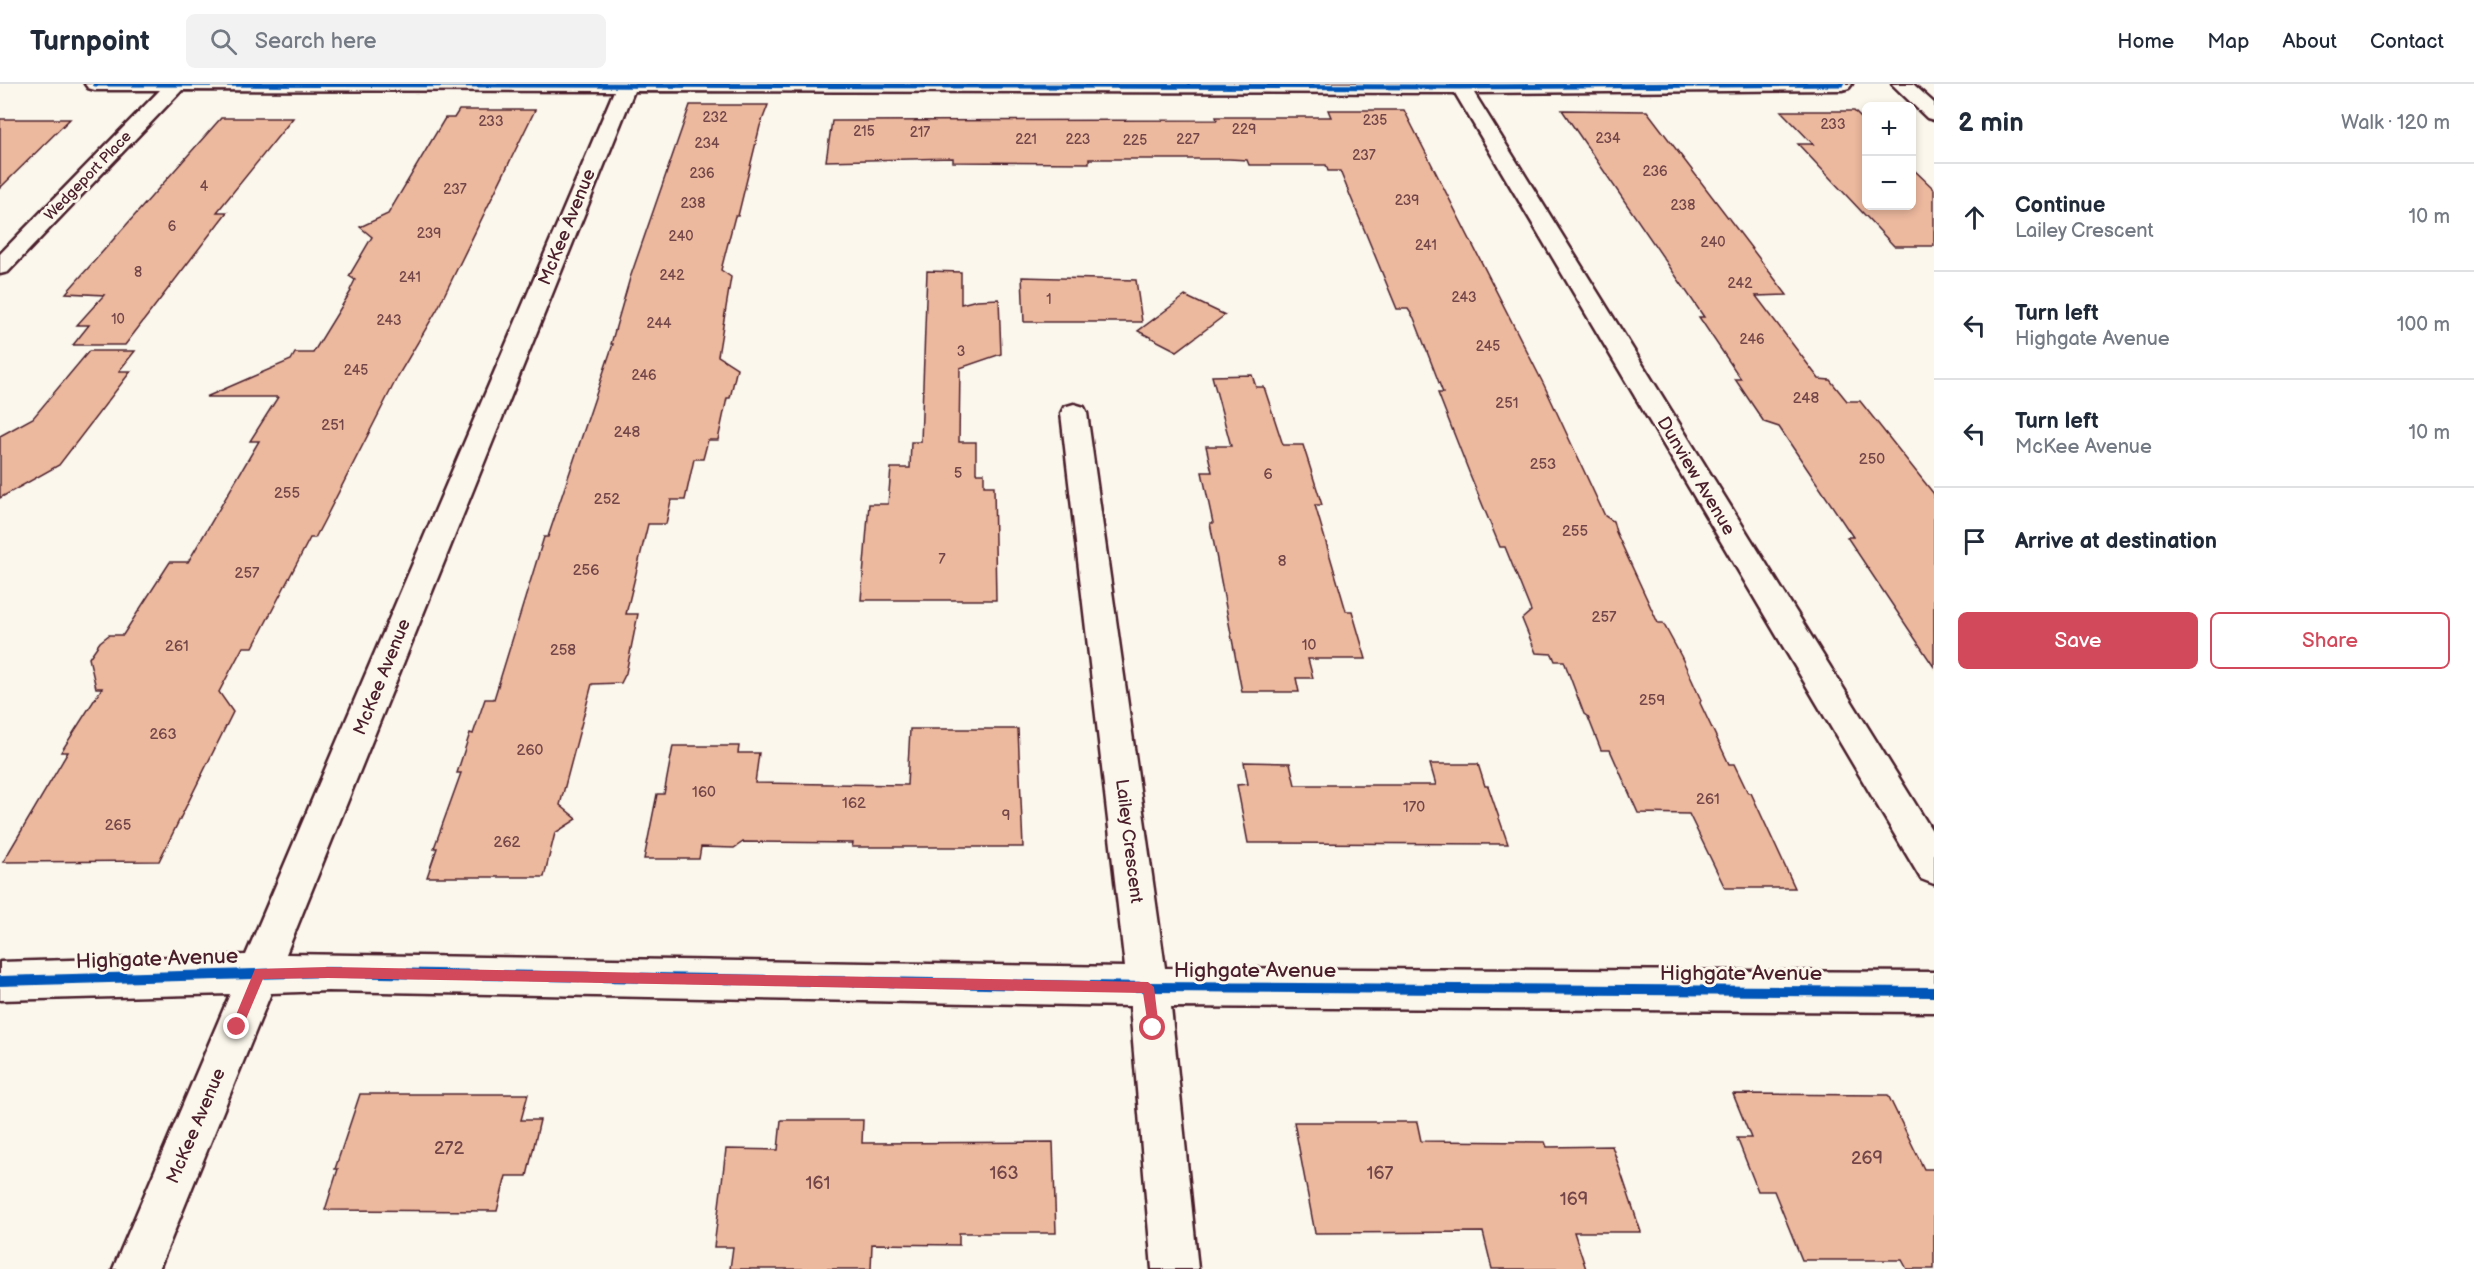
<!DOCTYPE html>
<html lang="en">
<head>
<meta charset="utf-8">
<style>
  body { margin:0; font-family:"Balsamiq Sans",sans-serif; background:#f2f2f3; color:#1f2937 }
  .controls { position:absolute; right:18px; top:18px; display:grid; overflow:hidden; border-radius:9px; box-shadow:0 3px 9px #0003 }
  .controls button { width:54px; height:54px; display:grid; place-items:center; padding:0; border:0; border-bottom:2px solid #e0e1e3; background:#fff; color:#1f2937; font:30px sans-serif }
  .stop { position:absolute; width:18px; height:18px; margin:-14px; border:4px solid #d1495b; border-radius:50%; background:#fff }
  .stop.end { background:#d1495b; border-color:#fff; box-shadow:0 2px 6px #0008 }
  .list { margin:0; padding:0; list-style:none }
  h2 { display:flex; justify-content:space-between; align-items:center; height:78px; margin:0; padding:0 24px; font-size:26px }
  h2 small { font-size:20px; font-weight:400; color:#747a83 }
  .list li { display:grid; grid-template-columns:39px 1fr auto; gap:18px; align-items:center; box-sizing:border-box; height:108px; padding:0 24px; border-top:2px solid #e0e1e3 }
  .list b { display:block; font-size:22px; white-space:nowrap }
  .list p { margin:0; font-size:20px; white-space:nowrap; color:#747a83 }
  .list em { font-size:20px; font-style:normal; color:#747a83 }
  .actions { display:flex; gap:12px; padding:18px 24px }
  .actions a { flex:1; padding:14px 0; border:2px solid #d1495b; border-radius:9px; text-align:center; font-size:21px; color:#d1495b }
  .actions .main { background:#d1495b; color:#fff }
  .icon { flex:none; width:33px; height:33px; fill:none; stroke:currentColor; stroke-width:2; stroke-linecap:round; stroke-linejoin:round }
  .map { position:relative; flex:none; width:1934px; height:1185px; overflow:hidden }
  header { display:flex; align-items:center; gap:36px; box-sizing:border-box; height:84px; padding:0 30px; background:#fff; border-bottom:2px solid #e0e1e3 }
  header strong { font-size:28px }
  nav { display:flex; gap:33px; margin-inline-start:auto; font-size:21px }
  .search { width:420px; height:54px; background:#f2f2f3; display:flex; align-items:center; gap:15px; box-sizing:border-box; padding:0 21px; border-radius:9px; color:#747a83; font-size:22px }
  main { display:flex }
  aside { flex:1; background:#fff }
  .map>svg:first-child { display:block }
</style>
</head>
<body>
<header>
<strong>Turnpoint</strong>
<div class="search"><svg class="icon" aria-label="search" viewBox="0 0 24 24"><circle cx="10" cy="10" r="6"/><path d="M15 15l6 6"/></svg>Search here</div>
<nav><a>Home</a><a>Map</a><a>About</a><a>Contact</a></nav>
</header>
<main>
<div class="map">
<svg width="1934" height="1185" viewBox="0 0 1934 1185">
  <rect width="100%" height="100%" fill="#fbf7ec"/>
  <filter id="ink" filterUnits="userSpaceOnUse"><feTurbulence type="fractalNoise" baseFrequency=".0167" numOctaves="2"/><feDisplacementMap in="SourceGraphic" scale="12" xChannelSelector="R" yChannelSelector="G"/><feConvolveMatrix kernelMatrix="1 2 1 2 8 2 1 2 1" color-interpolation-filters="sRGB"/></filter>
  <g filter="url(#ink)">
    <g fill="#ecb89e" stroke="#4a1f2b" stroke-width="1.5">
      <path d="M 690,21 L 768,21 L 760,42 L 738,132 L 735,132 L 721,186 L 731,193 L 718,272 L 737,284 L 730,314 L 727,314 L 718,356 L 708,356 L 703,375 L 694,375 L 685,416 L 671,416 L 666,440 L 648,440 L 626,530 L 638,530 L 626,589 L 621,599 L 592,600 L 560,721 L 577,735 L 555,749 L 544,793 L 427,793 L 437,764 L 434,764 L 461,689 L 457,689 L 470,649 L 473,650 L 485,615 L 494,615 L 544,453 L 548,453 L 613,260 L 611,260 L 630,194 Z"/>
      <path d="M 459,26 L 535,26 L 437,226 L 399,290 L 324,437 L 315,454 L 310,454 L 253,563 L 243,563 L 219,608 L 233,628 L 159,777 L 3,778 L 68,668 L 61,668 L 102,604 L 96,604 L 89,574 L 100,558 L 109,551 L 123,551 L 170,478 L 188,478 L 259,357 L 250,357 L 278,313 L 206,313 L 291,276 L 295,269 L 313,269 L 351,207 L 350,206 L 355,196 L 349,192 L 372,153 L 360,143 L 388,130 L 445,34 L 454,34 Z"/>
      <path d="M 1328,26 L 1404,26 L 1544,301 L 1605,432 L 1613,437 L 1616,448 L 1658,539 L 1663,539 L 1681,572 L 1701,616 L 1700,619 L 1729,680 L 1734,680 L 1748,709 L 1751,709 L 1795,804 L 1725,804 L 1689,730 L 1638,729 L 1610,666 L 1601,666 L 1588,633 L 1584,630 L 1564,577 L 1555,577 L 1552,570 L 1536,569 L 1522,535 L 1531,527 L 1505,463 L 1500,463 L 1471,393 L 1438,309 L 1443,309 L 1414,234 L 1408,225 L 1397,225 L 1340,87 L 1328,87 L 1326,81 L 1249,81 L 1247,76 L 1229,75 L 1089,75 L 1089,79 L 953,78 L 953,74 L 826,77 L 832,37 L 1217,36 L 1216,33 L 1331,33 Z"/>
      <path d="M 1562,26 L 1647,27 L 1787,211 L 1756,212 L 1819,295 L 1830,296 L 1847,317 L 1860,317 L 1934,410 L 1934,583 L 1847,453 L 1853,453 L 1779,343 L 1764,338 L 1735,295 L 1741,295 L 1699,233 L 1704,233 Z"/>
      <path d="M 1781,27 L 1854,27 L 1866,39 L 1866,122 L 1911,122 L 1911,83 L 1934,105 L 1934,162 L 1894,162 L 1798,60 L 1813,60 Z"/>
      <path d="M 221,34 L 293,34 L 217,128 L 227,128 L 125,261 L 73,261 L 89,241 L 77,241 L 104,211 L 66,209 Z"/>
      <path d="M 0,35 L 70,35 L 0,104 Z"/>
      <path d="M 927,187 L 961,188 L 961,220 L 977,216 L 999,215 L 1001,270 L 960,284 L 959,358 L 976,358 L 976,389 L 984,389 L 984,402 L 994,402 L 996,516 L 861,516 L 869,420 L 888,420 L 891,384 L 910,384 L 911,358 L 921,358 Z"/>
      <path d="M 1022,193 L 1136,196 L 1142,238 L 1024,238 Z"/>
      <path d="M 1185,212 L 1225,231 L 1177,267 L 1138,247 Z"/>
      <path d="M 89,267 L 135,267 L 119,287 L 131,287 L 59,381 L 0,414 L 0,352 L 33,334 Z"/>
      <path d="M 1252,291 L 1256,303 L 1264,303 L 1283,361 L 1303,361 L 1322,421 L 1315,421 L 1346,527 L 1352,527 L 1366,575 L 1308,575 L 1313,594 L 1296,594 L 1299,608 L 1242,608 L 1210,439 L 1213,439 L 1202,388 L 1212,388 L 1206,362 L 1231,362 L 1212,292 Z"/>
      <path d="M 910,645 L 1018,645 L 1023,763 L 852,763 L 853,759 L 743,758 L 734,764 L 701,763 L 699,775 L 644,775 L 657,710 L 664,710 L 673,662 L 739,662 L 738,669 L 759,669 L 755,699 L 907,701 Z"/>
      <path d="M 1244,678 L 1290,679 L 1295,701 L 1436,701 L 1430,680 L 1478,680 L 1485,702 L 1488,702 L 1508,760 L 1248,759 L 1237,701 L 1248,700 Z"/>
      <path d="M 360,1010 L 528,1010 L 521,1036 L 540,1036 L 527,1092 L 506,1092 L 497,1127 L 325,1126 L 338,1085 L 335,1085 Z"/>
      <path d="M 1733,1010 L 1888,1011 L 1924,1085 L 1934,1085 L 1934,1185 L 1907,1185 L 1902,1176 L 1802,1176 L 1774,1107 L 1758,1107 L 1737,1054 L 1751,1054 Z"/>
      <path d="M 781,1036 L 863,1036 L 862,1059 L 1053,1058 L 1056,1149 L 959,1149 L 959,1161 L 872,1160 L 871,1185 L 730,1185 L 733,1163 L 714,1163 L 726,1065 L 778,1066 Z"/>
      <path d="M 1294,1038 L 1417,1038 L 1421,1057 L 1545,1058 L 1547,1063 L 1612,1062 L 1641,1148 L 1574,1148 L 1586,1185 L 1492,1185 L 1483,1148 L 1315,1149 Z"/>
    </g>
    <g fill="none" stroke-linecap="round" stroke-linejoin="round">
      <g stroke="#4a1f2b" stroke-width="5">
        <g id="street">
          <path d="M 85,0 L 1852,0 L 1849,4 L 1842,6 L 1474,9 L 1934,750 L 1934,800 L 1921,795 L 1455,9 L 634,7 L 286,870 L 1125,883 L 1061,329 L 1064,323 L 1074,320 L 1084,323 L 1087,329 L 1165,884 L 1934,888 L 1934,928 L 1171,923 L 1198,1185 L 1152,1185 L 1130,922 L 328,907 L 271,909 L 159,1185 L 113,1185 L 230,910 L 0,916 L 0,878 L 246,871 L 614,7 L 182,6 L 8,188 L 0,190 L 0,170 L 160,6 L 95,6 L 88,4 Z"/>
          <path d="M 1892,0 L 1913,0 L 1934,19 L 1934,36 L 1927,34 Z"/>
        </g>
      </g>
      <use href="#street" fill="#fbf7ec" fill-rule="evenodd"/>
      <g stroke="#fbf7ec" stroke-width="8">
        <path id="cycleway-far1" d="M 95,0 L 1460,3 L 1842,0"/>
      </g>
      <g stroke="#fbf7ec" stroke-width="14">
        <path id="cycleway" d="M 0,897 L 328,888 L 1148,903 L 1934,908"/>
      </g>
      <use href="#cycleway-far1" stroke="#0057b8" stroke-width="5"/>
      <use href="#cycleway" stroke="#0057b8" stroke-width="10"/>
    </g>
  </g>
  <path fill="#d1495b" d="M 328,883 L 1148,898 L 1154,903 L 1159,944 L 1153,950 L 1149,949 L 1143,909 L 328,894 L 263,895 L 241,947 L 232,947 L 231,943 L 255,885 Z"/>
  <g text-anchor="middle" dominant-baseline="central" stroke-width="6" stroke-linejoin="round" paint-order="stroke">
    <g font-size="14" fill="#724548">
      <text x="715" y="33">232</text>
      <text x="1375" y="36">235</text>
      <text x="491" y="37">233</text>
      <text x="1833" y="40">233</text>
      <text x="1244" y="45">229</text>
      <text x="864" y="47">215</text>
      <text x="920" y="48">217</text>
      <text x="1608" y="54">234</text>
      <text x="1026" y="55">221</text>
      <text x="1078" y="55">223</text>
      <text x="1188" y="55">227</text>
      <text x="1135" y="56">225</text>
      <text x="707" y="59">234</text>
      <text x="1364" y="71">237</text>
      <text x="1655" y="87">236</text>
      <text x="702" y="89">236</text>
      <text x="204" y="102">4</text>
      <text x="455" y="105">237</text>
      <text x="1407" y="116">239</text>
      <text x="693" y="119">238</text>
      <text x="1683" y="121">238</text>
      <text x="172" y="142">6</text>
      <text x="429" y="149">239</text>
      <text x="681" y="152">240</text>
      <text x="1713" y="158">240</text>
      <text x="1426" y="161">241</text>
      <text x="138" y="188">8</text>
      <text x="672" y="191">242</text>
      <text x="410" y="193">241</text>
      <text x="1740" y="199">242</text>
      <text x="1464" y="213">243</text>
      <text x="1049" y="215">1</text>
      <text x="118" y="235">10</text>
      <text x="389" y="236">243</text>
      <text x="659" y="239">244</text>
      <text x="1752" y="255">246</text>
      <text x="1488" y="262">245</text>
      <text x="961" y="267">3</text>
      <text x="356" y="286">245</text>
      <text x="644" y="291">246</text>
    </g>
    <g font-size="15" fill="#4a1f2b" stroke="#fbf7ec">
      <text transform="translate(88 92) rotate(-46)">Wedgeport Place</text>
    </g>
    <g font-size="15" fill="#724548">
      <text x="1806" y="314">248</text>
      <text x="1507" y="319">251</text>
      <text x="333" y="341">251</text>
      <text x="627" y="348">248</text>
      <text x="1872" y="375">250</text>
      <text x="1543" y="380">253</text>
      <text x="958" y="389">5</text>
      <text x="1268" y="390">6</text>
      <text x="287" y="409">255</text>
      <text x="607" y="415">252</text>
      <text x="1575" y="447">255</text>
      <text x="942" y="475">7</text>
      <text x="1282" y="477">8</text>
      <text x="586" y="486">256</text>
      <text x="247" y="489">257</text>
      <text x="1604" y="533">257</text>
      <text x="1309" y="561">10</text>
      <text x="177" y="562">261</text>
      <text x="563" y="566">258</text>
      <text x="1652" y="616">259</text>
      <text x="163" y="650">263</text>
      <text x="530" y="666">260</text>
      <text x="704" y="708">160</text>
      <text x="1708" y="715">261</text>
      <text x="854" y="719">162</text>
      <text x="1414" y="723">170</text>
      <text x="1006" y="731">9</text>
      <text x="118" y="741">265</text>
      <text x="507" y="758">262</text>
    </g>
    <g font-size="18" fill="#4a1f2b" stroke="#fbf7ec">
      <text transform="translate(567 143) rotate(-68)">McKee Avenue</text>
      <text transform="translate(1696 392) rotate(59)">Dunview Avenue</text>
      <text transform="translate(382 593) rotate(-68)">McKee Avenue</text>
      <text transform="translate(1129 757) rotate(83)">Lailey Crescent</text>
      <text transform="translate(196 1042) rotate(-67)">McKee Avenue</text>
    </g>
    <g font-size="18" fill="#724548">
      <text x="449" y="1064">272</text>
      <text x="1867" y="1074">269</text>
      <text x="1004" y="1089">163</text>
      <text x="1380" y="1089">167</text>
      <text x="818" y="1099">161</text>
      <text x="1574" y="1115">169</text>
    </g>
    <g font-size="21" fill="#4a1f2b" stroke="#fbf7ec">
      <text transform="translate(157 875) rotate(-2)">Highgate Avenue</text>
      <text x="1255" y="886">Highgate Avenue</text>
      <text x="1741" y="889">Highgate Avenue</text>
    </g>
  </g>
</svg>
<div class="controls">
<button>+</button>
<button>−</button>
</div>
<div class="stop" style="left:1153px;top:944px"></div>
<div class="stop end" style="left:237px;top:943px"></div>
</div>
<aside>
<h2>2 min<small>Walk · 120 m</small></h2>
<ul class="list">
<li><svg class="icon" aria-label="ahead" viewBox="0 0 24 24"><path d="M12 20V5M6 11l6-6 6 6"/></svg><div><b>Continue</b><p>Lailey Crescent</p></div><em>10 m</em></li>
<li><svg class="icon" aria-label="left" viewBox="0 0 24 24"><path d="M17 20v-9H6M10 6l-5 5 5 5"/></svg><div><b>Turn left</b><p>Highgate Avenue</p></div><em>100 m</em></li>
<li><svg class="icon" aria-label="left" viewBox="0 0 24 24"><path d="M17 20v-9H6M10 6l-5 5 5 5"/></svg><div><b>Turn left</b><p>McKee Avenue</p></div><em>10 m</em></li>
<li><svg class="icon" aria-label="arrive" viewBox="0 0 24 24"><path d="M6 21V4h12l-3 4 3 4H6"/></svg><div><b>Arrive at destination</b></div></li>
</ul>
<div class="actions"><a class="main">Save</a><a>Share</a></div>
</aside>
</main>
</body>
</html>
